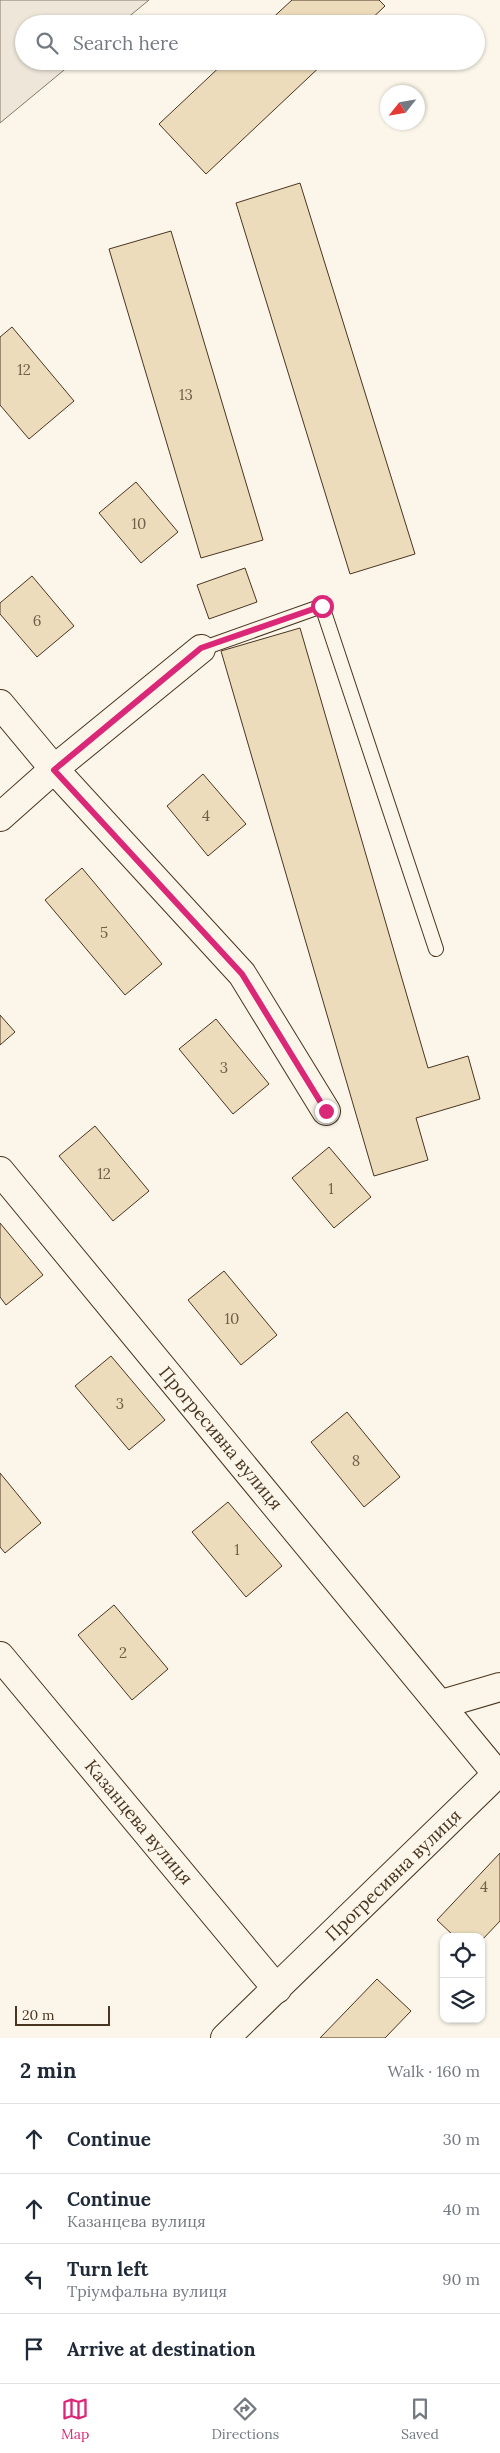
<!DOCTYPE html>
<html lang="en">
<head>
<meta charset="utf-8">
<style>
  body { margin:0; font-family:Lora,serif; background:#f2f2f3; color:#1f2937 }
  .controls { position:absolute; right:15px; bottom:15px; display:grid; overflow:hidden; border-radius:10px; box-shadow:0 1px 4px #0004 }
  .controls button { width:45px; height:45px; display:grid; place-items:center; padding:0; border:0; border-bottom:1px solid #e0e1e3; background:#fff; color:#1f2937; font:25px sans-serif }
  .compass { position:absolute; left:380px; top:85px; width:45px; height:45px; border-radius:50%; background:#fff; box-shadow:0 1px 4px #0004; rotate:239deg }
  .scale { position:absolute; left:15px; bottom:12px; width:95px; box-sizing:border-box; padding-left:5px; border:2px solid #4a3520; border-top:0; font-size:14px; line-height:18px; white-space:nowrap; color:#4a3520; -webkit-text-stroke:4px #fbf6e9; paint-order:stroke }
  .stop { position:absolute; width:15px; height:15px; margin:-11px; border:4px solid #db2777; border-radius:50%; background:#fff }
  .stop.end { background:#db2777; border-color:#fff; box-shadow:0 1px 5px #0008 }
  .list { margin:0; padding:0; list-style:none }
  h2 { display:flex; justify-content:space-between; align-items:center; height:65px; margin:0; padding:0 20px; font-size:21px }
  h2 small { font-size:16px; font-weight:400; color:#747a83 }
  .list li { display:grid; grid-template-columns:32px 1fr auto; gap:15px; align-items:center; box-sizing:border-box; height:70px; padding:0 20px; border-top:1px solid #e0e1e3 }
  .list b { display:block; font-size:19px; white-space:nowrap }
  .list p { margin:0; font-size:16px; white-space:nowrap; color:#747a83 }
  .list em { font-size:16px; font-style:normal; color:#747a83 }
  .icon { flex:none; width:28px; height:28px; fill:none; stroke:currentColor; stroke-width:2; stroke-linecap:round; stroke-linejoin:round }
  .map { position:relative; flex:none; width:500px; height:2038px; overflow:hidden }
  .search { position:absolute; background:#fff; box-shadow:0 1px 4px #0004; left:15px; right:15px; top:15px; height:55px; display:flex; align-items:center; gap:12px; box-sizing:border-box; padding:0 18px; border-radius:28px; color:#747a83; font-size:19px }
  .sheet { height:345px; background:#fff }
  nav { display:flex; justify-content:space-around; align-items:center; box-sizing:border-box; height:70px; border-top:1px solid #e0e1e3; background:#fff; font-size:14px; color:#747a83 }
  nav a { display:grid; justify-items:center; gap:2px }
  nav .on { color:#db2777 }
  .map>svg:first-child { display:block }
</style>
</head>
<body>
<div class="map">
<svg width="500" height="2038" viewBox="0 0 500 2038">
  <rect width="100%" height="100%" fill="#fbf6e9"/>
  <path fill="#ede6d9" stroke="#887966" d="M 0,0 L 149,0 L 120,24 L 24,24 L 24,61 L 75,61 L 0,123 Z"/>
  <g fill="#ecdcbc" stroke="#4a3520">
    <path d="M 292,0 L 379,0 L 385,6 L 366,24 L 266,24 Z"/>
    <path d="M 226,61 L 326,61 L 206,174 L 159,124 Z"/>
    <path d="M 300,183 L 415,554 L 350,574 L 236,203 Z"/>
    <path d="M 171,231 L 263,540 L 201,558 L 109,249 Z"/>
    <path d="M 12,327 L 74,401 L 29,439 L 0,405 L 0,337 Z"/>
    <path d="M 136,482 L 178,532 L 141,563 L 99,513 Z"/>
    <path d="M 245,568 L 257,602 L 209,619 L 197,585 Z"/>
    <path d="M 32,576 L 74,626 L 37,657 L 0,614 L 0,603 Z"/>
    <path d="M 300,628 L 428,1068 L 468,1056 L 480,1099 L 416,1118 L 428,1160 L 374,1176 L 221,651 Z"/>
    <path d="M 203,774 L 246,824 L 208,856 L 167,806 Z"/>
    <path d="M 82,868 L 162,964 L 125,995 L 45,900 Z"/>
    <path d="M 0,1015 L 15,1032 L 0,1045 Z"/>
    <path d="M 216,1019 L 269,1084 L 233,1114 L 179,1049 Z"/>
    <path d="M 95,1126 L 149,1191 L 113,1221 L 59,1156 Z"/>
    <path d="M 329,1147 L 371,1197 L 334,1228 L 292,1178 Z"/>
    <path d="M 0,1223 L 43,1275 L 6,1305 L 0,1297 Z"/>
    <path d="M 224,1271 L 277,1335 L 241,1365 L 188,1300 Z"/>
    <path d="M 111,1356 L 165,1420 L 129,1450 L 75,1386 Z"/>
    <path d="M 347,1412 L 400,1477 L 364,1507 L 311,1442 Z"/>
    <path d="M 0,1473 L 41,1523 L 5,1553 L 0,1547 Z"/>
    <path d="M 228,1502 L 282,1566 L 246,1597 L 192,1532 Z"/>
    <path d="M 114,1605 L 168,1669 L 132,1700 L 78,1635 Z"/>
    <path d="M 500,1853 L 500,1921 L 481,1941 L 481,1937 L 455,1937 L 437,1920 Z"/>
    <path d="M 377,1979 L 411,2011 L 385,2038 L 320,2038 Z"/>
  </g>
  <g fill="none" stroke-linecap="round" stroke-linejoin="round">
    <g stroke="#4a3520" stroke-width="16">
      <path id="service" d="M 201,649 L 322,606 L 436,949"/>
    </g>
    <g stroke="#4a3520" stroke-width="30">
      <g id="minor">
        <path d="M 0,704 L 54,769 L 242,974 L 326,1111"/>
        <path d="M 0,817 L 54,769 L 201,649"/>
        <path d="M 0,1171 L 497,1774 L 225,2038"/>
        <path d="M 0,1656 L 277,1989"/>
        <path d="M 442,1704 L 500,1687"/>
      </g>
    </g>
    <use href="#service" stroke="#fbf6e9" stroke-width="14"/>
    <use href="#minor" stroke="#fbf6e9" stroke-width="28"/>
  </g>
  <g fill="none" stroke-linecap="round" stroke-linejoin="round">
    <path stroke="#db2777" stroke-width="6" d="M 322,606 L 201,648 L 54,770 L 242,974 L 326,1111"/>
  </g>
  <g text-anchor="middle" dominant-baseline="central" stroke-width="4" stroke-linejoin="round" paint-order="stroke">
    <g font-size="15" fill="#725f47">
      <text x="24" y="369">12</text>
      <text x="186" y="394">13</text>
      <text x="139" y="523">10</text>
      <text x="37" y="620">6</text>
      <text x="206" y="815">4</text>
      <text x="104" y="932">5</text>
      <text x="224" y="1067">3</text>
      <text x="104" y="1173">12</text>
      <text x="331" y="1188">1</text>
      <text x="232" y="1318">10</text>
      <text x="120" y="1403">3</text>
      <text x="356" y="1460">8</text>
      <text x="237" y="1549">1</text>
      <text x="123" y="1652">2</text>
      <text x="484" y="1886">4</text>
    </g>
    <g font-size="18" fill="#4a3520" stroke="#fbf6e9">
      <text transform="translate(221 1438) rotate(50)">Прогресивна вулиця</text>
      <text transform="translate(139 1822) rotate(50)">Казанцева вулиця</text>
      <text transform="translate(393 1875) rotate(-44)">Прогресивна вулиця</text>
    </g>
  </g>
</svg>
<div class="controls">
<button><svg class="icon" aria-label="locate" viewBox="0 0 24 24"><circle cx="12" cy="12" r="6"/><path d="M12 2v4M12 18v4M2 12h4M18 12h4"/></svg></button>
<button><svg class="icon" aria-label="layers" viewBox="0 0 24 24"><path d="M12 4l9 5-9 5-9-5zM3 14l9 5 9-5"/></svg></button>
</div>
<svg class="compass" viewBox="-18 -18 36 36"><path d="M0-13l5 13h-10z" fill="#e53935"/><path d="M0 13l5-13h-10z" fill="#747a83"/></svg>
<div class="scale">20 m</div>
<div class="stop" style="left:322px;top:606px"></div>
<div class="stop end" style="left:326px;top:1111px"></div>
<div class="search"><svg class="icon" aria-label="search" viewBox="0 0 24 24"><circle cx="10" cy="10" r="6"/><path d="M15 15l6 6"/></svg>Search here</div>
</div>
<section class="sheet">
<h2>2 min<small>Walk · 160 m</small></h2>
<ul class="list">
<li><svg class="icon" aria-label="ahead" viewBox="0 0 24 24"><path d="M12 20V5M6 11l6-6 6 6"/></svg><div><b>Continue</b></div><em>30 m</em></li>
<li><svg class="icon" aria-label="ahead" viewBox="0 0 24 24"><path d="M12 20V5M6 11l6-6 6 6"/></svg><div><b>Continue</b><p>Казанцева вулиця</p></div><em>40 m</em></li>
<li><svg class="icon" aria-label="left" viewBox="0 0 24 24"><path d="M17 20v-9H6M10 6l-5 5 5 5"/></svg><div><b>Turn left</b><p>Тріумфальна вулиця</p></div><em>90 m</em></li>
<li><svg class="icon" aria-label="arrive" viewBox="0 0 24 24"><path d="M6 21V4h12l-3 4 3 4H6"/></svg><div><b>Arrive at destination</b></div></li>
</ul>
</section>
<nav>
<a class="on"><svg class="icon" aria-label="map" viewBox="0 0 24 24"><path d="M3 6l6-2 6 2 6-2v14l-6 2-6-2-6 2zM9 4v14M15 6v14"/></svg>Map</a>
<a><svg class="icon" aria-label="directions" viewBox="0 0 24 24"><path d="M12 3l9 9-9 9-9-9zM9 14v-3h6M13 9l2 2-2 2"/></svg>Directions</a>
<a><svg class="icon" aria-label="saved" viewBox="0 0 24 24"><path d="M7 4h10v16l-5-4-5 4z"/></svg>Saved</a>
</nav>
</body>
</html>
